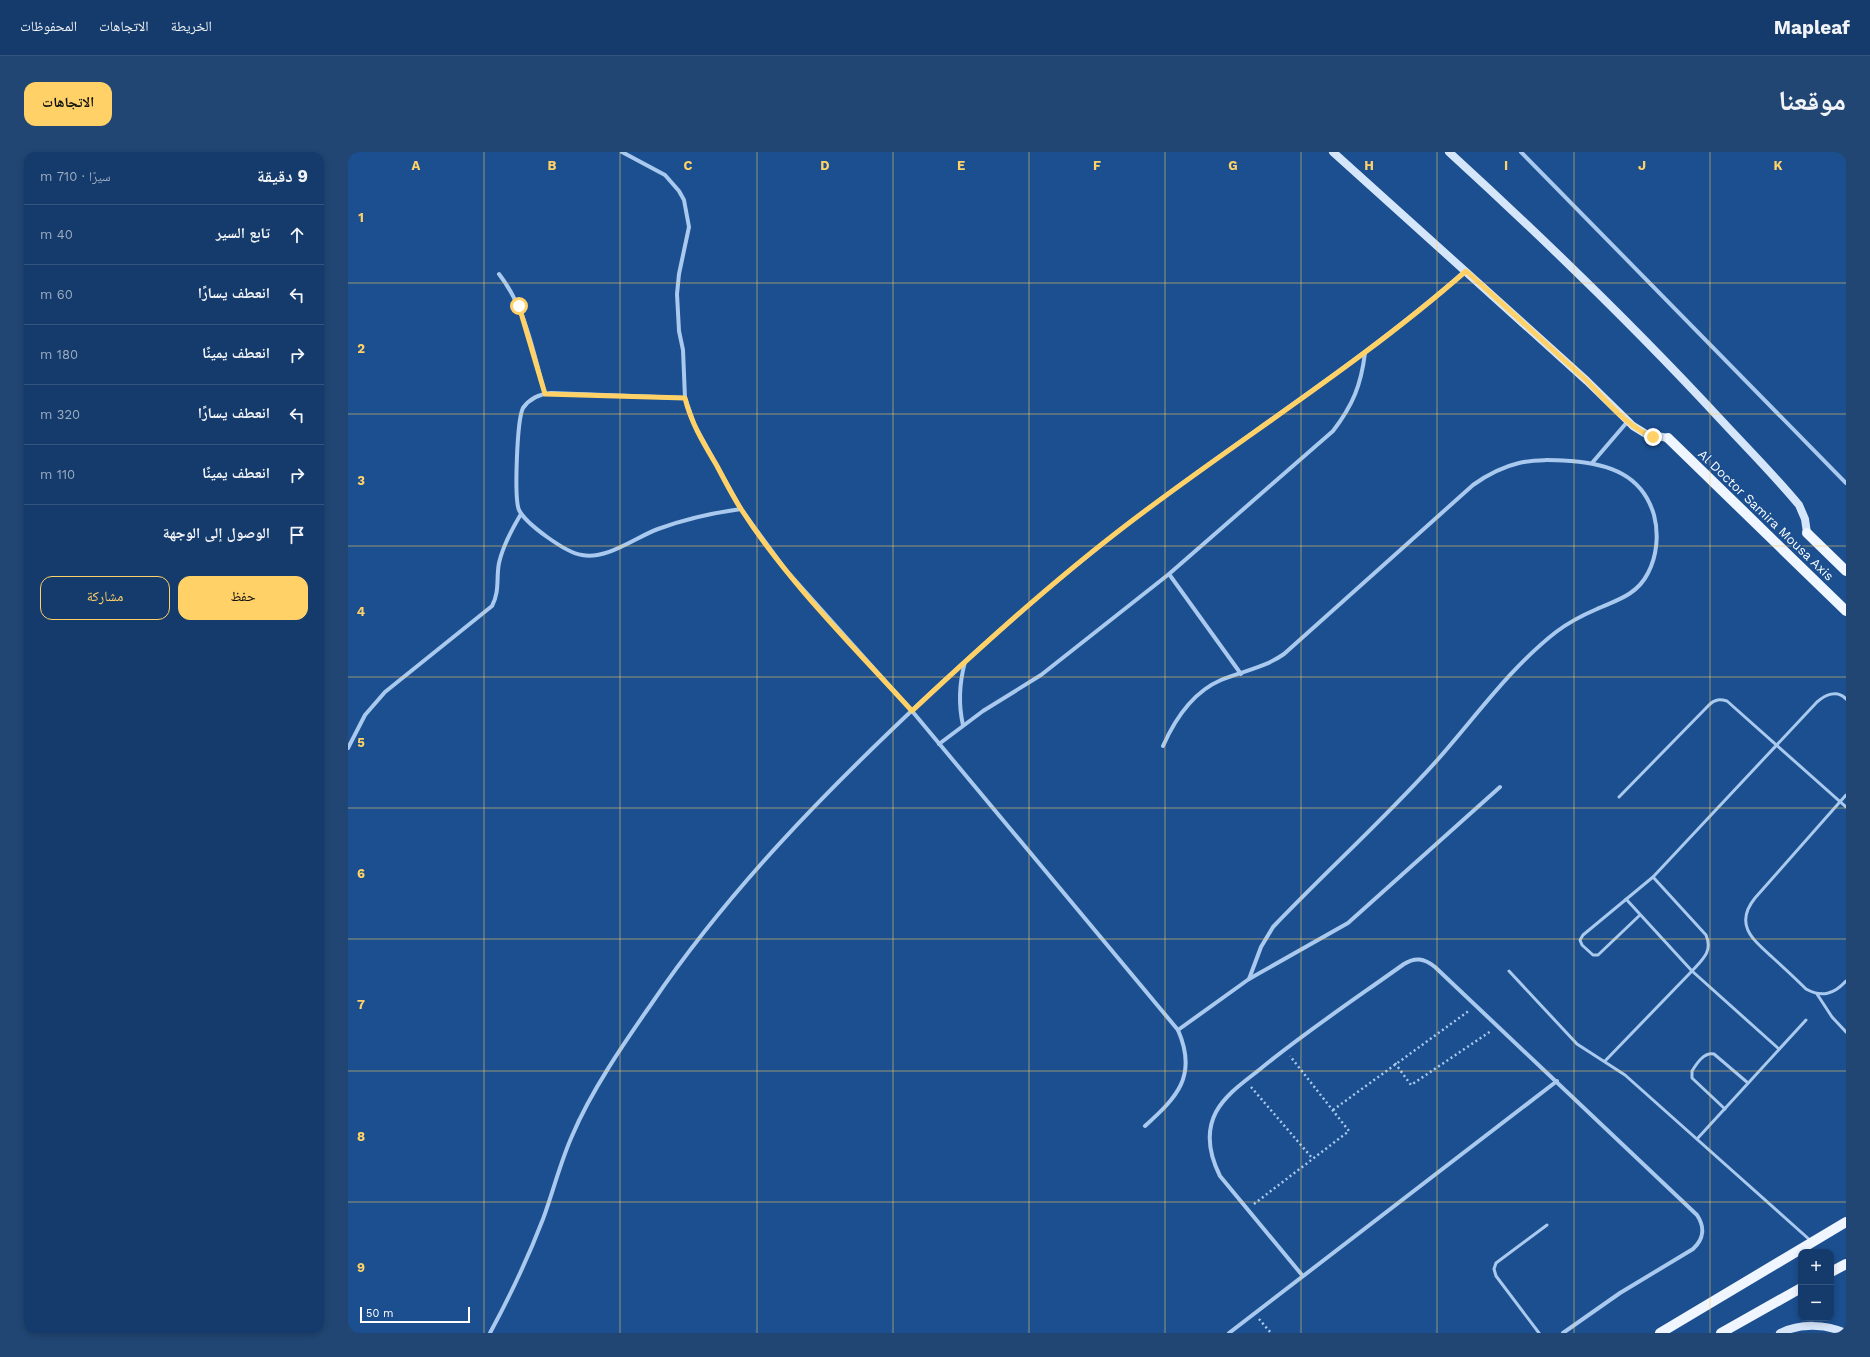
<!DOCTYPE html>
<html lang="ar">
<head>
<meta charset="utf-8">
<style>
  body { margin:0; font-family:"Work Sans","Noto Naskh Arabic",sans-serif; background:#214673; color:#f1f3f6; direction:rtl }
  .controls { position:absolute; right:12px; bottom:12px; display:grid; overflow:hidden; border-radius:8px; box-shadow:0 2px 6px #0003 }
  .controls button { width:36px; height:36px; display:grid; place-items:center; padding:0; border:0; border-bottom:1px solid #33557e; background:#143b6b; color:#f1f3f6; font:20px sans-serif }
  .scale { position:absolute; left:12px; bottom:10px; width:110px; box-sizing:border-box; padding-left:4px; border:2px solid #fff; border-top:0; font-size:11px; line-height:14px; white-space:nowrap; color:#fff; -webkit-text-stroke:3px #1b4f8f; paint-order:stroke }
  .stop { position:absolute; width:12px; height:12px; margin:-9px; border:3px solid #ffd166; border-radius:50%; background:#fff }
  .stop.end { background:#ffd166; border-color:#fff; box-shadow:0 1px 4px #0008 }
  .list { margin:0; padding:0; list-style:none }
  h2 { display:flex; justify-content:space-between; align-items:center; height:52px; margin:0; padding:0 16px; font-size:17px }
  h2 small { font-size:13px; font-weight:400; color:#9dadc1 }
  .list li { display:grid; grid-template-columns:26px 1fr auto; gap:12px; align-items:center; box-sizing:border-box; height:60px; padding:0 16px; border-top:1px solid #33557e }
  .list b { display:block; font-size:15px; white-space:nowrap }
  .list em { font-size:13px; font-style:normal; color:#9dadc1 }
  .actions { display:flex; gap:8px; padding:12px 16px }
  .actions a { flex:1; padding:9px 0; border:1px solid #ffd166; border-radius:12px; text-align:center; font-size:14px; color:#ffd166 }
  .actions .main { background:#ffd166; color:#111 }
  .icon { flex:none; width:22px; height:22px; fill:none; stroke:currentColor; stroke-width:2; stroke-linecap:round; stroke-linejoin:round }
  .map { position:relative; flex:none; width:1498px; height:1181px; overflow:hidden; direction:ltr; border-radius:12px }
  header { display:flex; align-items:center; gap:24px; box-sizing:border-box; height:56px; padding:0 20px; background:#143b6b; border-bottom:1px solid #33557e }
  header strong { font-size:19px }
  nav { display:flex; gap:22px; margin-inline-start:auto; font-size:14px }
  .intro { display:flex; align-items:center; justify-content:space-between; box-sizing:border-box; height:96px; padding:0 24px }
  h1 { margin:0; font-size:28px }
  .button { padding:10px 18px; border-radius:12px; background:#ffd166; color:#111; font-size:14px; font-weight:700 }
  main { display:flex; gap:24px; padding:0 24px }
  aside { flex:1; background:#143b6b; border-radius:12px; box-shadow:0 2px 6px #0003 }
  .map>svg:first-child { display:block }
</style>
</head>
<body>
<header>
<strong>Mapleaf</strong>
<nav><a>الخريطة</a><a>الاتجاهات</a><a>المحفوظات</a></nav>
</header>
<div class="intro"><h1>موقعنا</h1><a class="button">الاتجاهات</a></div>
<main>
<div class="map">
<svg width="1498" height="1181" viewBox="0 0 1498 1181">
  <rect width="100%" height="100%" fill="#1b4f8f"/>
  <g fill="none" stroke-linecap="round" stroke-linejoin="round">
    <g stroke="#a9c9ee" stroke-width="2.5" stroke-dasharray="2 3" stroke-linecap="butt">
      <path d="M 1047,911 L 1063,933 L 1143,879"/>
      <path d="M 903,935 L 965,1007"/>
      <path d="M 985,958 L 1122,858"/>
      <path d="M 906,1052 L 1001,979 L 942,904"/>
      <path d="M 911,1167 L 923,1181"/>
    </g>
    <g stroke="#a9c9ee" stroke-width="3">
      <path d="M 1498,643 L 1407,746 C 1386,772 1404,787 1424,805 C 1435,815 1447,826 1458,837 C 1474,846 1486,842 1498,829"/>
      <path d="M 1271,645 L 1361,553 C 1367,547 1372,547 1379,549 L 1498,655"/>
      <path d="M 1278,747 L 1344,819 L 1431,897"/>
      <path d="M 1292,763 L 1250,803 L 1245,803 L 1234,793 L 1232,788 L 1235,783 L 1305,725 L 1469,550 C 1477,543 1489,537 1498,547"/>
      <path d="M 1161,819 L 1229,892 L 1277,923 L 1463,1089"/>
      <path d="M 1469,842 L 1484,865 L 1498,880"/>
      <path d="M 1257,909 L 1344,819 C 1355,807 1365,799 1358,783 L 1305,725"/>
      <path d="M 1377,957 L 1344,926 L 1344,919 C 1349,911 1356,900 1366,902 L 1400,931"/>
      <path d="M 1349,987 L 1458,868"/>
      <path d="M 1191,1181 L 1148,1124 L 1146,1117 L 1148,1111 L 1199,1073"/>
    </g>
    <g stroke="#a9c9ee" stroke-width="4">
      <path d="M 274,0 L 317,23 L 331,39 L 336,48 L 341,75 L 331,122 L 329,142 L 331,179 L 335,198 L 337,246 L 347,274 L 393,357 L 437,417 L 564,559 L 830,878 C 850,924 829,945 797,974"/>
      <path d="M 1173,0 L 1498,331"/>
      <path d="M 151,122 C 178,157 185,200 197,242"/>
      <path d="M 337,246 L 203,241 C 192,242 182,246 175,256 C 169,268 166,346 171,358 C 178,372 218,401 234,403 C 259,408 288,385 310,377 C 337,367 364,361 393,357"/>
      <path d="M 1244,311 L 1280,269"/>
      <path d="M 821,422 L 893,522"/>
      <path d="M 615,573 C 610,551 611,532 617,510"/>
      <path d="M 591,592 L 635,559 L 693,523 L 821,422 L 985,279 C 1005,253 1013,233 1017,201"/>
      <path d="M 815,594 C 827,567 845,540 873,528 C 895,519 916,516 936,502 L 1125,333 C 1139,323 1154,315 1171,311 C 1188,307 1205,308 1223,309 C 1260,312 1294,322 1306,363 C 1311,382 1309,404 1300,421 C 1289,443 1269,448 1249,457 C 1235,463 1221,470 1208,480 C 1163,515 1129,563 1092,605 C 1039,665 979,718 925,775 L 913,795 L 901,827"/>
      <path d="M 0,596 L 17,563 L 37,540 L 144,454 C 152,439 148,426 151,411 C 155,393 164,377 173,362"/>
      <path d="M 830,878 L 901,827 L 1000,771 L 1152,635"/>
      <path d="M 954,1123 L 872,1024 C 862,1004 857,981 868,960 C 878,942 896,930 911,918 C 957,880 1007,847 1056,812 C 1067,805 1076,806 1087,815 L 1349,1063 C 1357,1075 1356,1087 1345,1097 L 1272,1141 L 1215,1181"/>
      <path d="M 142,1181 C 162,1144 180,1106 195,1067 C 205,1040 212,1011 224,984 C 243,939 276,891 304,851 C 380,739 475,642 574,549 C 646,482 720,417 798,358 C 904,278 1017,207 1117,119"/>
      <path d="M 881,1181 L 1209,929"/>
    </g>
    <g stroke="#d6e6fa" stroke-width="8">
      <path d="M 985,0 L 1239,229 L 1285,274 L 1298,282 L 1320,286"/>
      <path d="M 1101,0 C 1195,86 1287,175 1374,269 C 1400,297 1427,324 1451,353 L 1457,367 L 1459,381"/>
      <path d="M 1432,1181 C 1453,1171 1477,1172 1498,1181"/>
    </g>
    <g stroke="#f0f6ff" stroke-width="10">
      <path d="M 1320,286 L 1498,459"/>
      <path d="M 1459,381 L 1498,419"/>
      <path d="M 1483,1120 L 1498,1112"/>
      <path d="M 1312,1181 L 1498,1070"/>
      <path d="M 1373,1181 L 1453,1136"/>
    </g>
  </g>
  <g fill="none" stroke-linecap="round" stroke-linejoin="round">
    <path stroke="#ffd166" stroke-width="5" d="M 171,154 L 197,242 L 337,246 C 343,271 356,292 369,314 C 377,329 384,343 393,357 C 439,429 506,495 564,559 C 640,488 717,418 801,356 C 907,277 1019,206 1118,119 C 1158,155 1198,192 1238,228 C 1257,247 1280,276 1305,285"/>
  </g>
  <path fill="none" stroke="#ffd166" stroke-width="1" stroke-opacity="0.55" d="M 136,0 L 136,1181M 272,0 L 272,1181M 409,0 L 409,1181M 545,0 L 545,1181M 681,0 L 681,1181M 817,0 L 817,1181M 953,0 L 953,1181M 1089,0 L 1089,1181M 1226,0 L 1226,1181M 1362,0 L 1362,1181M 0,131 L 1498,131M 0,262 L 1498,262M 0,394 L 1498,394M 0,525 L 1498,525M 0,656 L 1498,656M 0,787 L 1498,787M 0,919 L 1498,919M 0,1050 L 1498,1050"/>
  <g text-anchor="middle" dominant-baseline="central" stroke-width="3" stroke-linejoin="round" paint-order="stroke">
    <g font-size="13" fill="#fff" stroke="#1b4f8f">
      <text transform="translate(1418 363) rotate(44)">Al Doctor Samira Mousa Axis</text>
    </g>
  </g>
  <g font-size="13" text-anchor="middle" font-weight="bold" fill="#ffd166" stroke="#1b4f8f" stroke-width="3" stroke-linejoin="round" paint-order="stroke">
    <text x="68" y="18">A</text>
    <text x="204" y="18">B</text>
    <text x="340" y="18">C</text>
    <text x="477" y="18">D</text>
    <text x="613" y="18">E</text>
    <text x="749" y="18">F</text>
    <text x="885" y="18">G</text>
    <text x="1021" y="18">H</text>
    <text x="1158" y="18">I</text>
    <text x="1294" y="18">J</text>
    <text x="1430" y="18">K</text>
    <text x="13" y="70">1</text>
    <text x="13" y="201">2</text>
    <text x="13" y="333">3</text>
    <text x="13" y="464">4</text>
    <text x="13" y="595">5</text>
    <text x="13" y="726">6</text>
    <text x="13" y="857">7</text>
    <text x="13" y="989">8</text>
    <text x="13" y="1120">9</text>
  </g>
</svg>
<div class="controls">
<button>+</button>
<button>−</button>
</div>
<div class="scale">50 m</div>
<div class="stop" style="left:171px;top:154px"></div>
<div class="stop end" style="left:1305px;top:285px"></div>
</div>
<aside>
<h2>9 دقيقة<small>سيرًا · 710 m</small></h2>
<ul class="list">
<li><svg class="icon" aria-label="ahead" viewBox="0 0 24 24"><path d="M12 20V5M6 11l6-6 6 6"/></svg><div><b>تابع السير</b></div><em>40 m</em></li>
<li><svg class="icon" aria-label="left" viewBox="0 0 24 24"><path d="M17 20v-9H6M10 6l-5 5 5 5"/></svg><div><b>انعطف يسارًا</b></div><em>60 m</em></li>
<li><svg class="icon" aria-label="right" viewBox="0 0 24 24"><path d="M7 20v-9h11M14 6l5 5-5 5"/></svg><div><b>انعطف يمينًا</b></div><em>180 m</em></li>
<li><svg class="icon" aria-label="left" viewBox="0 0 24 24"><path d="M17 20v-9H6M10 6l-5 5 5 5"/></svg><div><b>انعطف يسارًا</b></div><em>320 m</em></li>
<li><svg class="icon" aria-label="right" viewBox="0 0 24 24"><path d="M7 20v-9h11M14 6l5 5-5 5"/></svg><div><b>انعطف يمينًا</b></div><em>110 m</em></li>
<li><svg class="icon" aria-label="arrive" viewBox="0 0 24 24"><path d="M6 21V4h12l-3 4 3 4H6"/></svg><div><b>الوصول إلى الوجهة</b></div></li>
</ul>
<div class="actions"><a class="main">حفظ</a><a>مشاركة</a></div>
</aside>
</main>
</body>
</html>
